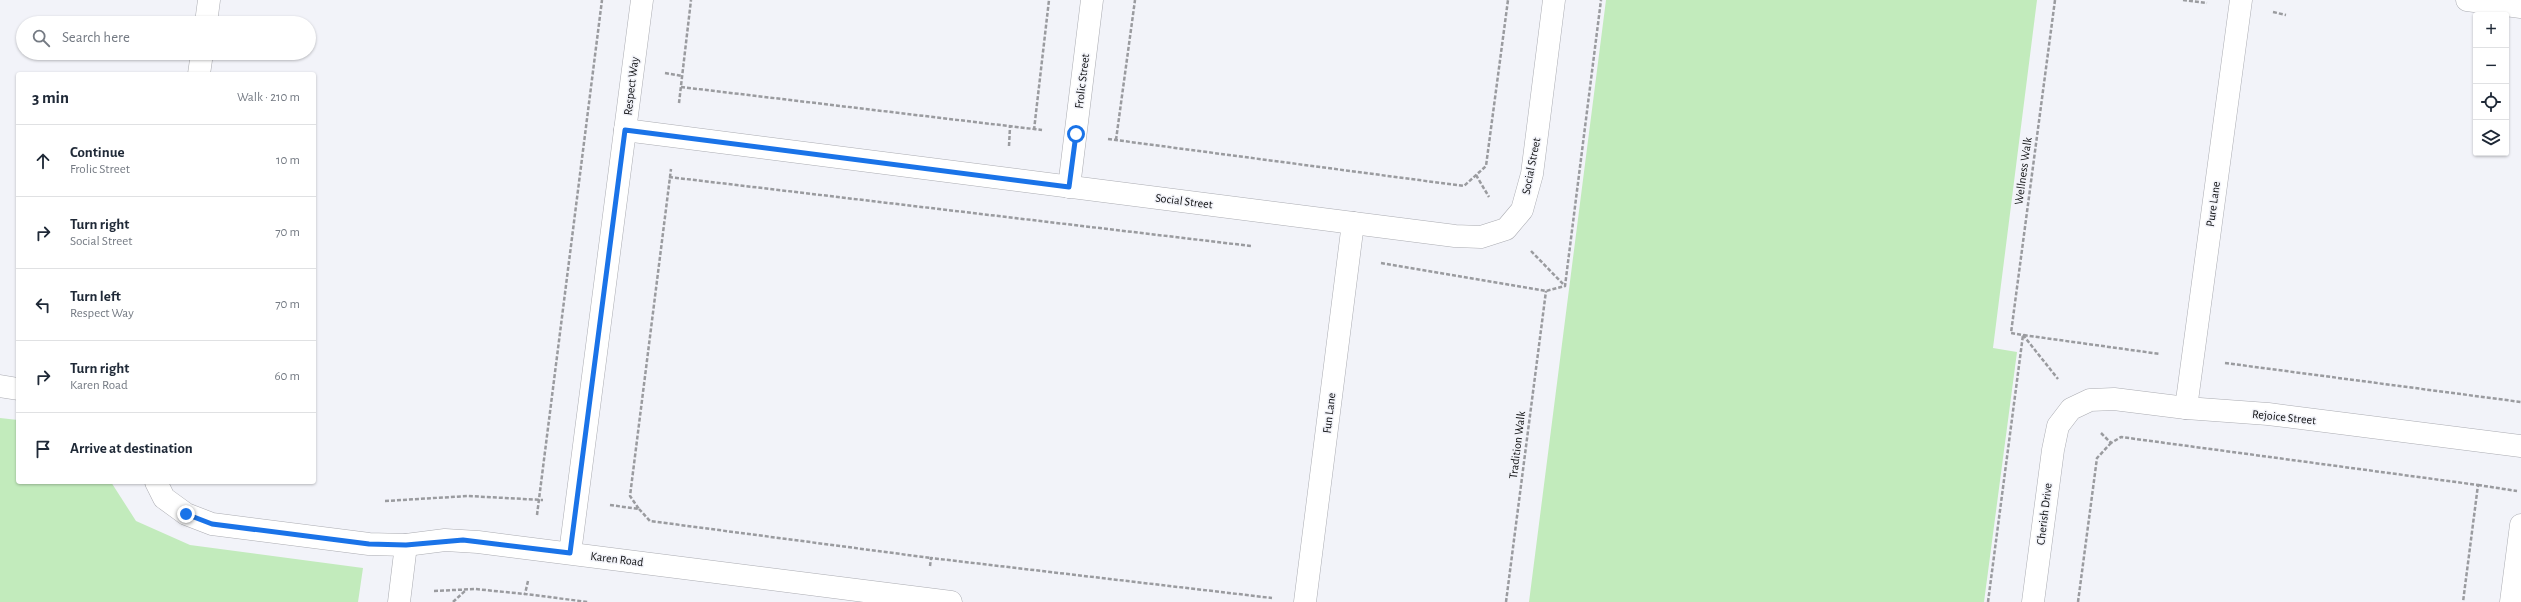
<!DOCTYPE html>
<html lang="en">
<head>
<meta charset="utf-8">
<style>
  body { margin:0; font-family:"Alegreya Sans",sans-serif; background:#f6f6f7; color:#1f2937 }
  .controls { position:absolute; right:12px; top:12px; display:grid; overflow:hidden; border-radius:4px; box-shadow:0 1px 3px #0004 }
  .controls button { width:36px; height:36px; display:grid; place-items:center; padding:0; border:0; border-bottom:1px solid #e0e1e3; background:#fff; color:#1f2937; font:20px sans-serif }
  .stop { position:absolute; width:12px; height:12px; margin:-9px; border:3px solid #1a73e8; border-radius:50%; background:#fff }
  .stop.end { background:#1a73e8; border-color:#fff; box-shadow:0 1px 4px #0008 }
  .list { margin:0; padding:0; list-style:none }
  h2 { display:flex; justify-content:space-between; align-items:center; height:52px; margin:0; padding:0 16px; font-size:17px }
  h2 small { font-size:13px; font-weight:400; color:#747a83 }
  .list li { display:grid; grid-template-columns:26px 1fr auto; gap:12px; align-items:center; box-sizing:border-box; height:72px; padding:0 16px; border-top:1px solid #e0e1e3 }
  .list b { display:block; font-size:15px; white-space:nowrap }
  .list p { margin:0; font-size:13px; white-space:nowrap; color:#747a83 }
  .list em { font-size:13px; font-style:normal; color:#747a83 }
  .icon { flex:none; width:22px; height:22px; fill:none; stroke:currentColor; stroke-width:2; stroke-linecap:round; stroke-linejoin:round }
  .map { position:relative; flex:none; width:2521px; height:602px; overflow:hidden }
  .search { position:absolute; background:#fff; box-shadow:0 1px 3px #0004; left:16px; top:16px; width:300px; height:44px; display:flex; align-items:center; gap:10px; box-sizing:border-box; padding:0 14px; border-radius:22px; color:#747a83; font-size:15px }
  .panel { position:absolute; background:#fff; box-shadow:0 1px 3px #0004; left:16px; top:72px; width:300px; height:412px; border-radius:4px }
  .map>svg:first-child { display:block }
</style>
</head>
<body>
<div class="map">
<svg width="2521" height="602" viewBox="0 0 2521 602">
  <rect width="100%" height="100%" fill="#f2f3f9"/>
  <g fill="#c2ebbc">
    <path d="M 1606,0 L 2037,0 L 1993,348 L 2017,352 L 1984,602 L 1529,602 Z"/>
    <path d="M 0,418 L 18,420 L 18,482 L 111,482 L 136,521 L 190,545 L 363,568 L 358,602 L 0,602 Z"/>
  </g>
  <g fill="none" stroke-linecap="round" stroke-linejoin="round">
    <g stroke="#abacb2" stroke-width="23">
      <g id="minor">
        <path d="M 2467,0 L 2521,7"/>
        <path d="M 206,23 L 209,0"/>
        <path d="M 199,74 L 202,53"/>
        <path d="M 625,130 L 1455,236 L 1481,237 L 1506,229 L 1522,210 L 1532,174 L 1554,0"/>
        <path d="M 1069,187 L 1092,0"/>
        <path d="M 0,386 L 18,389"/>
        <path d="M 2186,408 L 2241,0"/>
        <path d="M 156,482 L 164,498 L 186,514 L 212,524 L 369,544 L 406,545 L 445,540 L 478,542 L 951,602"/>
        <path d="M 570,553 L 642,0"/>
        <path d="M 399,602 L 406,545"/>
        <path d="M 1305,602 L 1353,223"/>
        <path d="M 2033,602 L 2053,450 L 2058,426 L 2071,409 L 2090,400 L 2114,399 L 2186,408 L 2268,414 L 2521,446"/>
        <path d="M 2511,602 L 2521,525"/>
      </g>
    </g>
    <g stroke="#9a9b9f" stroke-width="2.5" stroke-dasharray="4 2" stroke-linecap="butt">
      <path d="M 2055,0 L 2011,333 L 2023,335 L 2058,379"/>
      <path d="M 2183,0 L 2207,3"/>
      <path d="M 2273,12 L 2286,15"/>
      <path d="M 665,73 L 682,76"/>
      <path d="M 681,87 L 1042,130"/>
      <path d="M 679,103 L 691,0"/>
      <path d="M 1034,130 L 1049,0"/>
      <path d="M 1108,139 L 1464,186 L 1486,166 L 1508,0"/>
      <path d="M 1116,140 L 1135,0"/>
      <path d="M 1009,146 L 1010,127"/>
      <path d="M 1476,175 L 1489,197"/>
      <path d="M 669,177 L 1251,246"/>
      <path d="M 1531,251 L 1565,286"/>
      <path d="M 1381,263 L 1546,291 L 1565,286 L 1601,0"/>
      <path d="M 2225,363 L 2521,402"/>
      <path d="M 2101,433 L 2111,443 L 2121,437 L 2478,485 L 2463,602"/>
      <path d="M 2478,485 L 2517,491"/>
      <path d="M 385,501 L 468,496 L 543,500"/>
      <path d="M 610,505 L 639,509 L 630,496 L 671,169"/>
      <path d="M 639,509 L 650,521 L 931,558"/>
      <path d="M 537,515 L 602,0"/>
      <path d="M 930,566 L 931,558 L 1272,598"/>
      <path d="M 528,581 L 525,594 L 588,602"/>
      <path d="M 434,591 L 475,589 L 525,594"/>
      <path d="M 453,602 L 466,590"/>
      <path d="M 1506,602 L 1546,291"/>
      <path d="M 1988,602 L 2023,335 L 2160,354"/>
      <path d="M 2078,602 L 2097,458 L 2111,443"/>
    </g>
    <use href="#minor" stroke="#fff" stroke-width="22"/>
  </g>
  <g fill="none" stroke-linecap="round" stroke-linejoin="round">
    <path stroke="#1a73e8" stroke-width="5" d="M 186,514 L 212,524 L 369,544 L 406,545 L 463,540 L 570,553 L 625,130 L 1069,187 L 1076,134"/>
  </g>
  <g text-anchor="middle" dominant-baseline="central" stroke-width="3" stroke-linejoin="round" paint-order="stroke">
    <g font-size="12" fill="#101113" stroke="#f2f3f9">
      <text transform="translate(1082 81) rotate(-83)">Frolic Street</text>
      <text transform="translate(631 86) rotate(-83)">Respect Way</text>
      <text transform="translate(1531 166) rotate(-79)">Social Street</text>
      <text transform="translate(2023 171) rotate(-82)">Wellness Walk</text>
      <text transform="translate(1184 201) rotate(7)">Social Street</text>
      <text transform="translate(2213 204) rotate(-82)">Pure Lane</text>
      <text transform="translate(1329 413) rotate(-83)">Fun Lane</text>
      <text transform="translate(2284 417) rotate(6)">Rejoice Street</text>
      <text transform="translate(1517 445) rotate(-83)">Tradition Walk</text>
      <text transform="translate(2044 514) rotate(-83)">Cherish Drive</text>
      <text transform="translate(617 559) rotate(7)">Karen Road</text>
    </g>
  </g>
</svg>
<div class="controls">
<button>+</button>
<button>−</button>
<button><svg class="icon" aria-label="locate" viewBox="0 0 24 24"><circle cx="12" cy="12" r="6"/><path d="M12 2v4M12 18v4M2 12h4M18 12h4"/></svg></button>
<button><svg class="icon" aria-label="layers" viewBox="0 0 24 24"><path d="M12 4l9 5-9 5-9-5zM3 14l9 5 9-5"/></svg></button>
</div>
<div class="stop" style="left:1076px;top:134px"></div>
<div class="stop end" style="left:186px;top:514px"></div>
<div class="search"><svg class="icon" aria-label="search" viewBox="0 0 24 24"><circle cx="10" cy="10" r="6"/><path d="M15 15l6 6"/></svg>Search here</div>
<section class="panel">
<h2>3 min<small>Walk · 210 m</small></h2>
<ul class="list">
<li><svg class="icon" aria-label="ahead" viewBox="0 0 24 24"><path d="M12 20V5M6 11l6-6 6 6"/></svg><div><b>Continue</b><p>Frolic Street</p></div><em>10 m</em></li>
<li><svg class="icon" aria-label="right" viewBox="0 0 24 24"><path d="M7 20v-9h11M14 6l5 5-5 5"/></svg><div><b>Turn right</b><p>Social Street</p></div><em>70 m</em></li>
<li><svg class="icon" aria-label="left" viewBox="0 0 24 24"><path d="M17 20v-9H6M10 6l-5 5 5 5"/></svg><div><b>Turn left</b><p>Respect Way</p></div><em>70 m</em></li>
<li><svg class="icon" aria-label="right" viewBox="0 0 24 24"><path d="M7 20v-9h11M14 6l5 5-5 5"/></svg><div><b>Turn right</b><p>Karen Road</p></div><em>60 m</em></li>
<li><svg class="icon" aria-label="arrive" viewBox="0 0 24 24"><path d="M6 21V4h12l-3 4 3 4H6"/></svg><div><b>Arrive at destination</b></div></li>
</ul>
</section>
</div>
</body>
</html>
